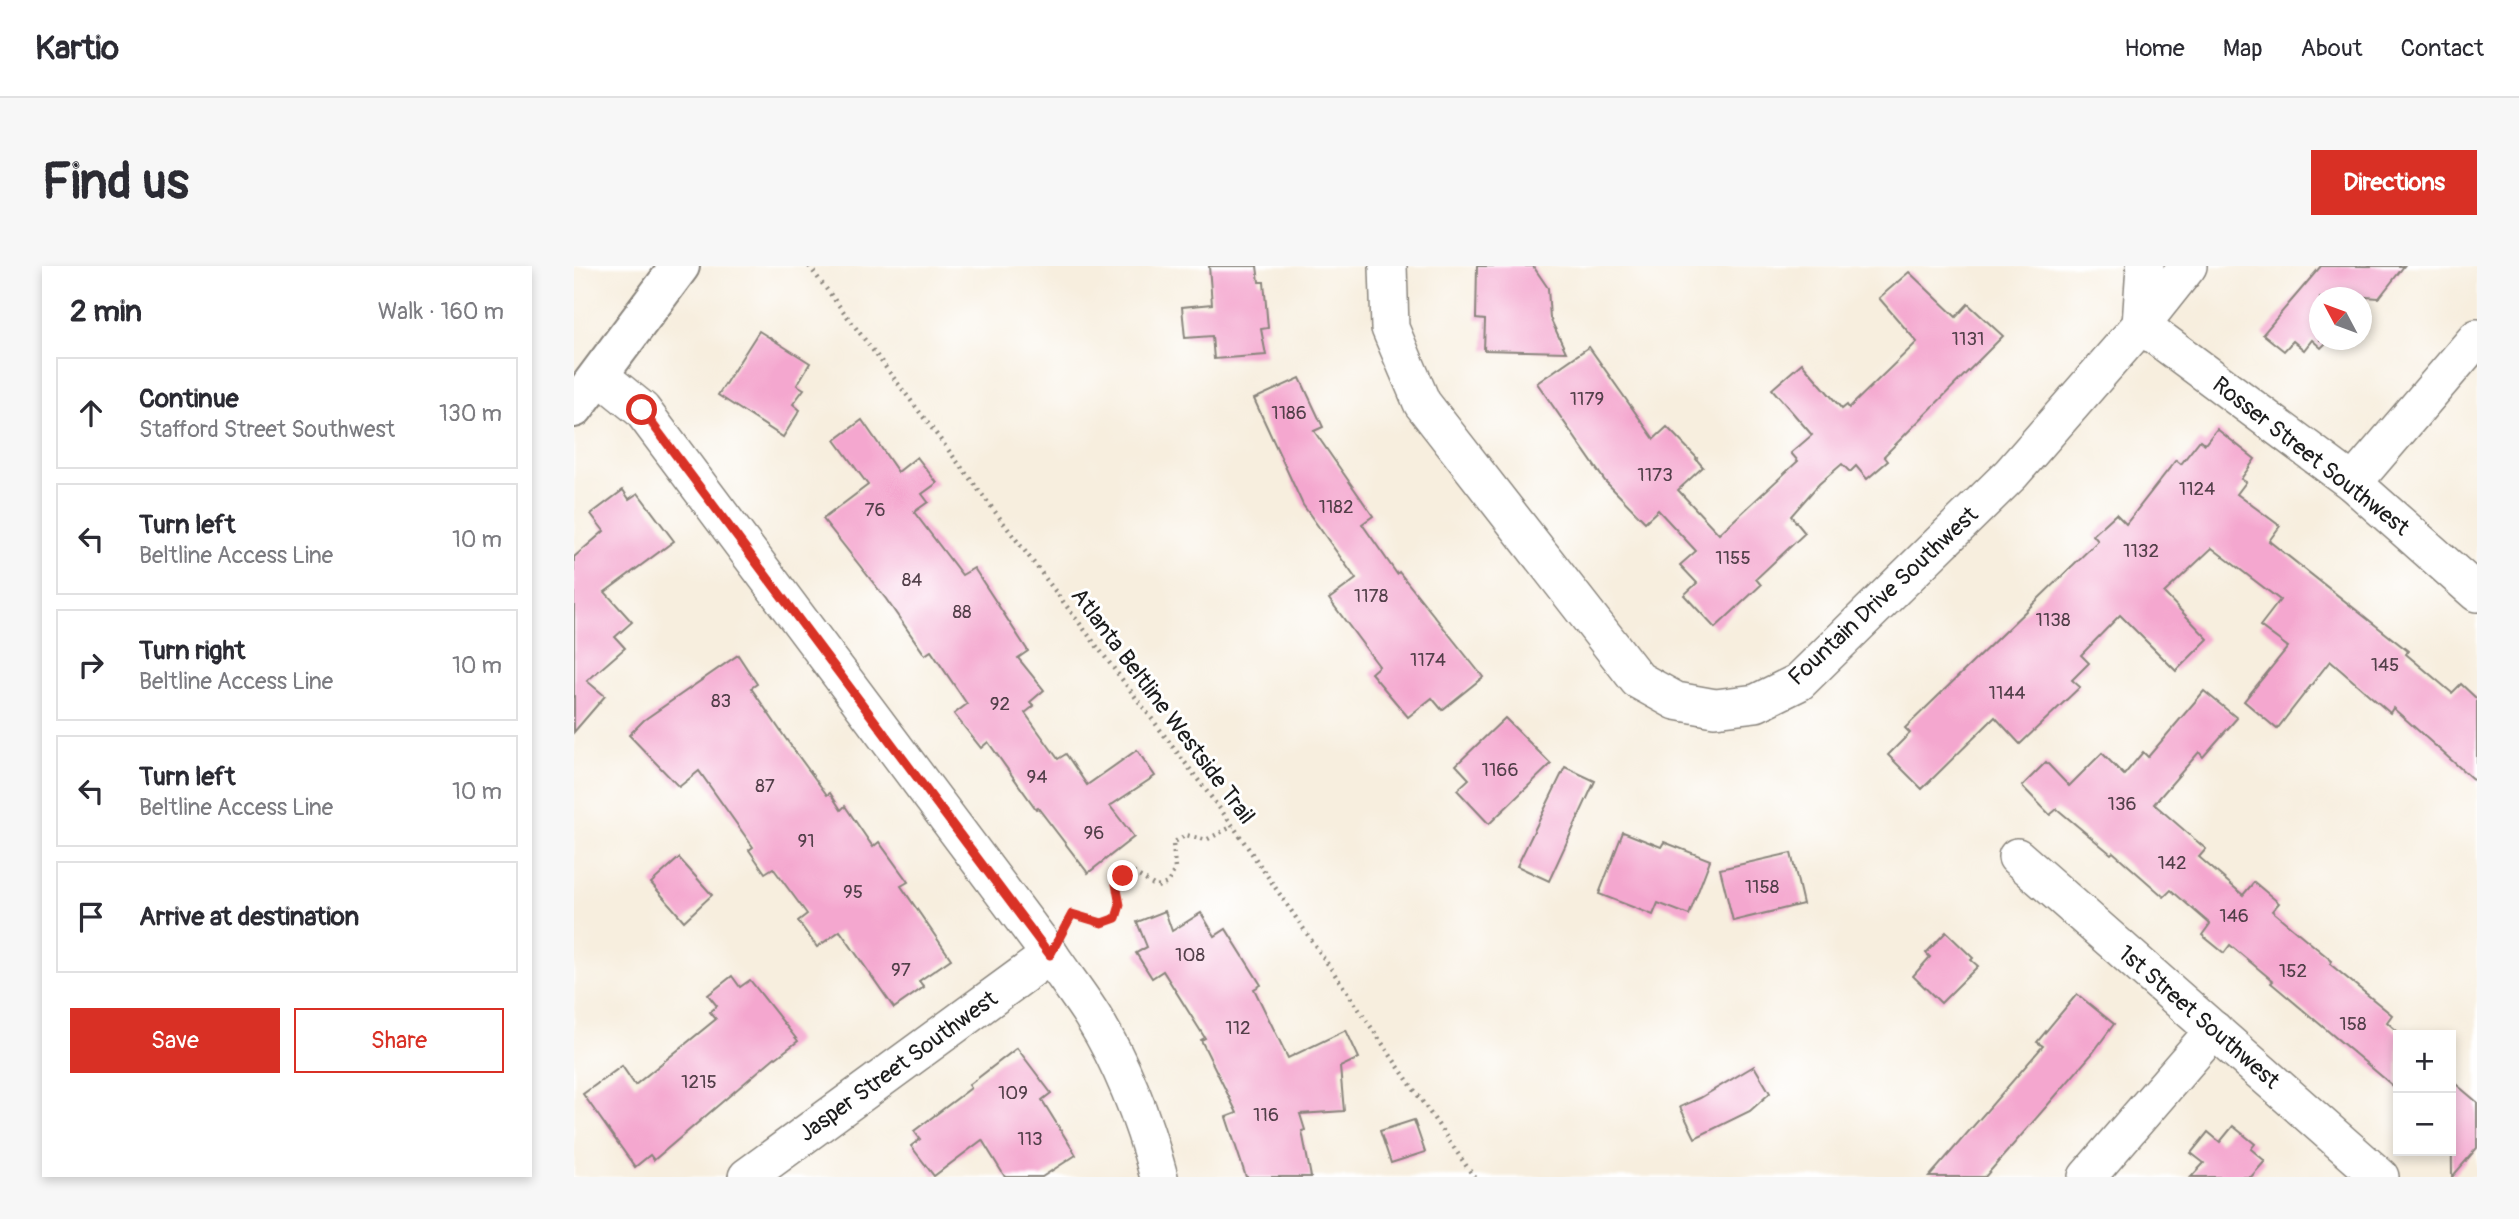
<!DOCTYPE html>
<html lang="en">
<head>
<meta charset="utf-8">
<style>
  body { margin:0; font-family:Pangolin,sans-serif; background:#f7f7f7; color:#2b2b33 }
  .controls { position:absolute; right:21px; bottom:21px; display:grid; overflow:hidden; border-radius:0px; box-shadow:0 4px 10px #0003 }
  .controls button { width:63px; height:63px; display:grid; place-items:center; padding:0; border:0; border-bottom:2px solid #e1e1e2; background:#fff; color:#2b2b33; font:35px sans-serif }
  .compass { position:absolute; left:1735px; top:21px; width:63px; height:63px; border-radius:50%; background:#fff; box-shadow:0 4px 10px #0003; rotate:311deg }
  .stop { position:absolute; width:21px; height:21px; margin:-16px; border:5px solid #d93025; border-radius:50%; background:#fff }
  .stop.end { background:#d93025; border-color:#fff; box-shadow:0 2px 7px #0008 }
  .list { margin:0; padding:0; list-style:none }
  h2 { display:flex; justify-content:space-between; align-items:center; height:91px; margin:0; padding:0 28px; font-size:30px }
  h2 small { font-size:23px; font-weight:400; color:#7c7c81 }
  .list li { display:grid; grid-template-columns:46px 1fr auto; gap:21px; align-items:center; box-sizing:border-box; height:112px; margin:0 14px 14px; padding:0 14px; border:2px solid #e1e1e2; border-radius:0px }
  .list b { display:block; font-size:26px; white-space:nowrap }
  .list p { margin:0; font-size:23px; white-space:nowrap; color:#7c7c81 }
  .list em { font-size:23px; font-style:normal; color:#7c7c81 }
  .actions { display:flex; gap:14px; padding:21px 28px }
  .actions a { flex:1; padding:16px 0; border:2px solid #d93025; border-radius:0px; text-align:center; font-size:24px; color:#d93025 }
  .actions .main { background:#d93025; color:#fff }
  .icon { flex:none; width:38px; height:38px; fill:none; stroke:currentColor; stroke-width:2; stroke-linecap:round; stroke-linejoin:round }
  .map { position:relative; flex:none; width:1903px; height:911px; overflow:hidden; border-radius:0px }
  header { display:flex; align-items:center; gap:42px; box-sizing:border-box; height:98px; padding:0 35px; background:#fff; border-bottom:2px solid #e1e1e2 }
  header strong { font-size:33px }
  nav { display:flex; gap:38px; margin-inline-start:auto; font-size:24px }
  .intro { display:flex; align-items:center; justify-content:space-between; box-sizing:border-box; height:168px; padding:0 42px }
  h1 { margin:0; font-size:49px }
  .button { padding:18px 32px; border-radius:0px; background:#d93025; color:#fff; font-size:24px; font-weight:700 }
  main { display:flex; gap:42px; padding:0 42px }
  aside { flex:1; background:#fff; border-radius:0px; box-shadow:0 4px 10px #0003 }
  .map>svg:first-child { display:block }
</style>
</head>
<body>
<header>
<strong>Kartio</strong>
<nav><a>Home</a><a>Map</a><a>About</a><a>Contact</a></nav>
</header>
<div class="intro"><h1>Find us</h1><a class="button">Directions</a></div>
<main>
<aside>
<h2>2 min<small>Walk · 160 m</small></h2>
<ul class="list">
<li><svg class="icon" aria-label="ahead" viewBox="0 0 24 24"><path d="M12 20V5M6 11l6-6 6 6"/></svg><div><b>Continue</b><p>Stafford Street Southwest</p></div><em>130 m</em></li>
<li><svg class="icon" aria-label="left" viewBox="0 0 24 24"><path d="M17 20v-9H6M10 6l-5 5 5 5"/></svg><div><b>Turn left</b><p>Beltline Access Line</p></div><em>10 m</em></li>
<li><svg class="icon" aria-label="right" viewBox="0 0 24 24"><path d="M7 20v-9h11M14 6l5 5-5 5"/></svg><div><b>Turn right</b><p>Beltline Access Line</p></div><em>10 m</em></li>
<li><svg class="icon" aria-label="left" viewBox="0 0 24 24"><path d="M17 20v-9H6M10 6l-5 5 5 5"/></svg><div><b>Turn left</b><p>Beltline Access Line</p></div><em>10 m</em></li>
<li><svg class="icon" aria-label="arrive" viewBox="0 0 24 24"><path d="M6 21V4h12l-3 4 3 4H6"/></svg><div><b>Arrive at destination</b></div></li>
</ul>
<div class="actions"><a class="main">Save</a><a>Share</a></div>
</aside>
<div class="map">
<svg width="1903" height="911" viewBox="0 0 1903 911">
  <rect width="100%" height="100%" fill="#fff"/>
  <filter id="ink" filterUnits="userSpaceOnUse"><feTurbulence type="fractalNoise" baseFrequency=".0143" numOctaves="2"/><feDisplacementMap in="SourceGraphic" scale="14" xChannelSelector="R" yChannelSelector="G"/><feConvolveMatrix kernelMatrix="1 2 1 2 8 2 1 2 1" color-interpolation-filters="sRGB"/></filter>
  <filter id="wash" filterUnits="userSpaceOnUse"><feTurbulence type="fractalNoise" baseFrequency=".00686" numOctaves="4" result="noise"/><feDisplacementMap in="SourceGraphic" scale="28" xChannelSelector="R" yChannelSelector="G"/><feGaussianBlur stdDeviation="1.57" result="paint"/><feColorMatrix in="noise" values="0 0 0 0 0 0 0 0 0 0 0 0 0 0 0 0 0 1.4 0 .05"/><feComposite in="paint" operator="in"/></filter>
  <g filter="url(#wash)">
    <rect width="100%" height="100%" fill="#f7eede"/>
    <g id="blocks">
      <g fill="#f4a7cf">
        <path d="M 635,0 L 683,0 L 685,16 L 690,16 L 694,62 L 687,63 L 692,89 L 640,93 L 638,70 L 611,72 L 608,41 L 638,38 Z"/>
        <path d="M 903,0 L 959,0 L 974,22 L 976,52 L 992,86 L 910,84 L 911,54 L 902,53 Z"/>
        <path d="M 1747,0 L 1830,0 L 1805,32 L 1792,31 L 1788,36 L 1788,32 L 1746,32 L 1746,74 L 1755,74 L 1747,82 L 1738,74 L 1730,84 L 1719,75 L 1710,85 L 1689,68 Z"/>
        <path d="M 1335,6 L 1382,51 L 1394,38 L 1429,70 L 1310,190 L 1314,195 L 1293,213 L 1282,200 L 1276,206 L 1268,198 L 1245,218 L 1217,250 L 1231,267 L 1182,313 L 1187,319 L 1141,362 L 1110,329 L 1123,317 L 1106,299 L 1122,285 L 1084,244 L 1071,256 L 1031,215 L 963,117 L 1015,81 L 1080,173 L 1093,161 L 1123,192 L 1122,193 L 1129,201 L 1104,224 L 1145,268 L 1224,195 L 1217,187 L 1238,169 L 1198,123 L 1228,97 L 1268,143 L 1273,139 L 1275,142 L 1343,76 L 1305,32 Z"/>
        <path d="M 185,65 L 236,97 L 223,119 L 230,123 L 219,138 L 226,144 L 209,171 L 144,129 Z"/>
        <path d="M 726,112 L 749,161 L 740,165 L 799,250 L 788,258 L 823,308 L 825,306 L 909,411 L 868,444 L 858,432 L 834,451 L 797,407 L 805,400 L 755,333 L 782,313 L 729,239 L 680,133 Z"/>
        <path d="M 288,154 L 324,206 L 343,191 L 363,217 L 348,228 L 354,236 L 340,246 L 388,309 L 400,302 L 454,385 L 444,392 L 470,424 L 456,436 L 460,440 L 451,447 L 484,493 L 492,488 L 513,519 L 563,484 L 581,510 L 536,540 L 560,571 L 514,607 L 464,542 L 462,543 L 414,476 L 407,482 L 380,448 L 393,438 L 357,385 L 351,389 L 312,333 L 249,253 L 294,219 L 261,174 Z"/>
        <path d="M 1643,163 L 1681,193 L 1667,213 L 1672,216 L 1663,228 L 1706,260 L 1695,275 L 1834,385 L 1832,388 L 1878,427 L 1887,418 L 1903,433 L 1903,517 L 1819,442 L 1816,447 L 1756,395 L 1703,463 L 1670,435 L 1714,381 L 1686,360 L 1706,334 L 1638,282 L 1590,327 L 1634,373 L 1602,405 L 1546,349 L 1507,389 L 1515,397 L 1498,414 L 1506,421 L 1446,478 L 1421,451 L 1348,523 L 1314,489 L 1336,467 L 1331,462 L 1524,275 L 1519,269 L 1542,248 L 1552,258 L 1602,194 L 1607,198 L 1626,174 L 1631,178 Z"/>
        <path d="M 49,224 L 55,233 L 64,227 L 100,275 L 31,326 L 58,356 L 41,371 L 51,382 L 13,415 L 31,430 L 0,466 L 0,291 L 30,265 L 17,248 Z"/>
        <path d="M 164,389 L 183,418 L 177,422 L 212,473 L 253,529 L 256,527 L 267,544 L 271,540 L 299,581 L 305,576 L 334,616 L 327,620 L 377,693 L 345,715 L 350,721 L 320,742 L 266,665 L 243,681 L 224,655 L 233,648 L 199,602 L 191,607 L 175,584 L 179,581 L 125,505 L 105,521 L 55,469 L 70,454 Z"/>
        <path d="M 1630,425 L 1663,452 L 1629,491 L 1625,486 L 1580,538 L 1632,583 L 1625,591 L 1669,629 L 1680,616 L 1705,637 L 1698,645 L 1758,695 L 1756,698 L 1818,749 L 1813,756 L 1824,766 L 1824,824 L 1697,717 L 1699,715 L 1656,679 L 1650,687 L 1628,669 L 1636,658 L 1597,624 L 1590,631 L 1539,586 L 1537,588 L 1483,543 L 1476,549 L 1448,520 L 1472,496 L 1495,520 L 1528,487 L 1550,509 L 1569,486 L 1574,491 Z"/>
        <path d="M 931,452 L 977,498 L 915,558 L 883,524 L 895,513 L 882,499 Z"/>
        <path d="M 991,501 L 1021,515 L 975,615 L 943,600 Z"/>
        <path d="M 1049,566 L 1087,581 L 1090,576 L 1136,594 L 1115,649 L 1084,637 L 1079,649 L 1025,628 Z"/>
        <path d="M 1217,587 L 1229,638 L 1159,655 L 1146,603 Z"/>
        <path d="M 105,592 L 138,629 L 110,655 L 77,617 Z"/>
        <path d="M 591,645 L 598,665 L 627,647 L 641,670 L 652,663 L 687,719 L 680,723 L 714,792 L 772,764 L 785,792 L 766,801 L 770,845 L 726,848 L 731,864 L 728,865 L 737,911 L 672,911 L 652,851 L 663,847 L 627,774 L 631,772 L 589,705 L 578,712 L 562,687 L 573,681 L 563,656 Z"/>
        <path d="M 1372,666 L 1399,692 L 1397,694 L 1404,700 L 1367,737 L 1339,710 L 1356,691 L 1352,687 Z"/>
        <path d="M 158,710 L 166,721 L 176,714 L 224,775 L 202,792 L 201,791 L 80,894 L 76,889 L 61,901 L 9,828 L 48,800 L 61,819 L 142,753 L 136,746 L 143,740 L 134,729 Z"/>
        <path d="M 1503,728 L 1540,758 L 1518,788 L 1411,911 L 1355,911 L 1469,780 L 1463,776 Z"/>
        <path d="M 443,782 L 477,827 L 468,834 L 502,889 L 468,911 L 431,911 L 408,874 L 360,910 L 337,880 L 346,873 L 340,865 L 397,822 L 395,819 Z"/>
        <path d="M 1180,800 L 1196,827 L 1176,845 L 1121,872 L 1106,841 L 1126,832 Z"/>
        <path d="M 1877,814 L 1903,836 L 1903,882 L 1878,911 Z"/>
        <path d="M 840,854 L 851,886 L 817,897 L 806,865 Z"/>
        <path d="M 1659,860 L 1681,878 L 1677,883 L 1691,895 L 1677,911 L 1617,911 L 1630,897 L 1617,887 L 1634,866 L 1646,876 Z"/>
      </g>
    </g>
  </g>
  <g filter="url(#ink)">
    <use href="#blocks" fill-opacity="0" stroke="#8a857d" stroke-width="2"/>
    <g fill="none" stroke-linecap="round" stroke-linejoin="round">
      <g stroke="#8a857d" stroke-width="40">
        <g id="street">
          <path d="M 814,0 L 816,62 L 848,137 L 1064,414 L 1102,435 L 1141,442 L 1182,437 L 1225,416 L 1437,208 L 1567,59 L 1614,0"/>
          <path d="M 1571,0 L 1567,59 L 1779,217 L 1903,327"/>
          <path d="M 26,110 L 68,144 L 476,689 C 490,710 506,730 519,751 C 550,801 570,855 585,911"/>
          <path d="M 1779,217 L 1903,72"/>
          <path d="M 1443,591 L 1806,911"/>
          <path d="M 173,911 L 476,689"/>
          <path d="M 1513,911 L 1640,764"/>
        </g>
      </g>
      <g stroke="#8a857d" stroke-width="42">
        <path id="secondary" d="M 0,142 L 106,0"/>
      </g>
      <g stroke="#8a857d" stroke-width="4.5" stroke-dasharray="2 5" stroke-linecap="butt">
        <path d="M 235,0 L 659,560 L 900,911"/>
        <path d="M 494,656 L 498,648 L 528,657 L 542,652 L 546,639 L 542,618 L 549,609 L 560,607 L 583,621 L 594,617 L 601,603 L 599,577 L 612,569 L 632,574 L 659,560"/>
      </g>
      <use href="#street" stroke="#fff" stroke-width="37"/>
      <use href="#secondary" stroke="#fff" stroke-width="38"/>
    </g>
  </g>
  <g fill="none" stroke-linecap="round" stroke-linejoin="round" filter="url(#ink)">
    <path stroke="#d93025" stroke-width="9" d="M 68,144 L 476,689 L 498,648 L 528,657 L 542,652 L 546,639 L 542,618 L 549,610"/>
  </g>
  <g text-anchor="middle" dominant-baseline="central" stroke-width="6" stroke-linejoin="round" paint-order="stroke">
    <g font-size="19" fill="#523f49">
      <text x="1394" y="73">1131</text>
      <text x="1013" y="133">1179</text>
      <text x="715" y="147">1186</text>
      <text x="1081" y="209">1173</text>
      <text x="1623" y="223">1124</text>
      <text x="762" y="241">1182</text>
      <text x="301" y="244">76</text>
      <text x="1567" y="285">1132</text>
      <text x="1159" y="292">1155</text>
      <text x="338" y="314">84</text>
      <text x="797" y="330">1178</text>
      <text x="388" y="346">88</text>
      <text x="1479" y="354">1138</text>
      <text x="854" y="394">1174</text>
      <text x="1811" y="399">145</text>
      <text x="1433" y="427">1144</text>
      <text x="147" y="435">83</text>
      <text x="426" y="438">92</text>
      <text x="926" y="504">1166</text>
      <text x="463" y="511">94</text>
      <text x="191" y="520">87</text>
      <text x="1548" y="538">136</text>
      <text x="520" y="567">96</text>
      <text x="232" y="575">91</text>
      <text x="1598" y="597">142</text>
      <text x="1188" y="621">1158</text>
      <text x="279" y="626">95</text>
      <text x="1660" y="650">146</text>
      <text x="616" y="689">108</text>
      <text x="327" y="704">97</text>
      <text x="1719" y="705">152</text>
      <text x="1779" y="758">158</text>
      <text x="664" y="762">112</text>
      <text x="125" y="816">1215</text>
      <text x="439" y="827">109</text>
      <text x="692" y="849">116</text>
      <text x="456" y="873">113</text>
    </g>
    <g font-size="23" fill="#1c1c1c" stroke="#fff">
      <text transform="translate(1737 190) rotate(38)">Rosser Street Southwest</text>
      <text transform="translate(1309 330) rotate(-43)">Fountain Drive Southwest</text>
      <text transform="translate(589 440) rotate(53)">Atlanta Beltline Westside Trail</text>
      <text transform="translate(1625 751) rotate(41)">1st Street Southwest</text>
      <text transform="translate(324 800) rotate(-36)">Jasper Street Southwest</text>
    </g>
  </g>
</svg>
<div class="controls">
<button>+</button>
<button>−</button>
</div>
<svg class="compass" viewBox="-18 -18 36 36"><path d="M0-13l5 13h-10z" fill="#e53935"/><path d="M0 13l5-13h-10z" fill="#7c7c81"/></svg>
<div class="stop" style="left:68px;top:144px"></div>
<div class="stop end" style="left:549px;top:610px"></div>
</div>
</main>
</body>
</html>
